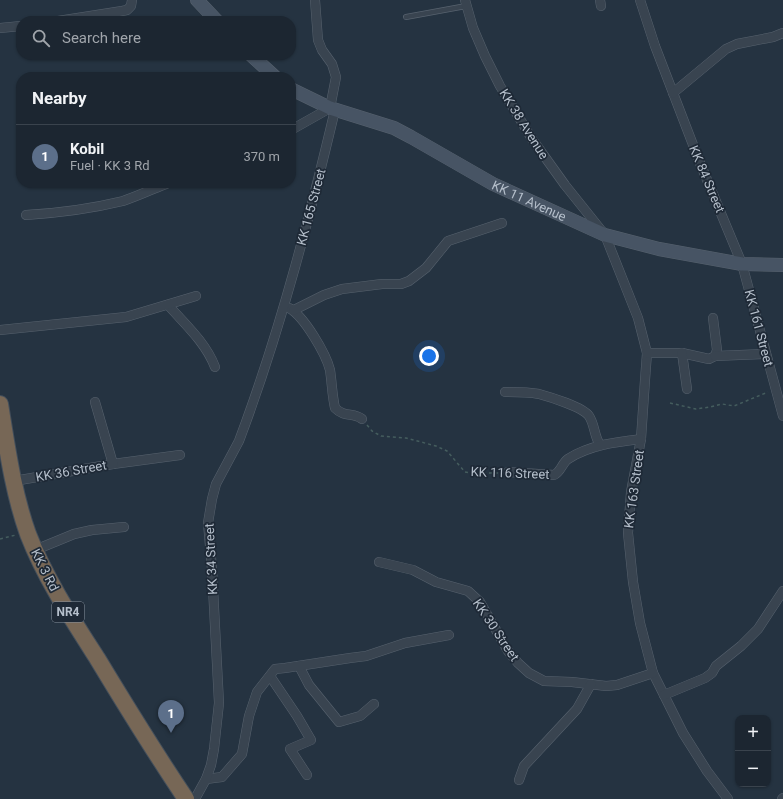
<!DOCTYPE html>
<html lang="en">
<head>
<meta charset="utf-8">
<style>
  body { margin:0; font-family:Roboto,sans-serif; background:#252e39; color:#f1f3f6 }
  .controls { position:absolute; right:12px; bottom:12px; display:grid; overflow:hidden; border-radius:8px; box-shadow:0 1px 3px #0004 }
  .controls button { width:36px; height:36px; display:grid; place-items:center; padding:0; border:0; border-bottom:1px solid #3a434d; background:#1c2631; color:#f1f3f6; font:20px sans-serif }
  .you { position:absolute; left:429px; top:356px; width:14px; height:14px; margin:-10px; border:3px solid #fff; border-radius:50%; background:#1a73e8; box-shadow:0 0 0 6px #1a73e833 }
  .badge { display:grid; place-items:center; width:26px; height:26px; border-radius:50%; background:#b45309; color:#fff; font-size:13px; font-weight:700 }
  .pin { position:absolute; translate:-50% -33px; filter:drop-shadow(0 1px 2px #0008) }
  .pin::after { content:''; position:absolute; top:21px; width:14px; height:12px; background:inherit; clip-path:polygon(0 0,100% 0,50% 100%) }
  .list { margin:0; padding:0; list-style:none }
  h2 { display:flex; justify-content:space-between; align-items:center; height:52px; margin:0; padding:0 16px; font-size:17px }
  h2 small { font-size:13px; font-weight:400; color:#a0a5ab }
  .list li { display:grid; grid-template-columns:26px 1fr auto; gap:12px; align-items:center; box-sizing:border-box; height:64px; padding:0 16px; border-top:1px solid #3a434d }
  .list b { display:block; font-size:15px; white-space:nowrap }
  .list p { margin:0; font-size:13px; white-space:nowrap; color:#a0a5ab }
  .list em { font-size:13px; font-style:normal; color:#a0a5ab }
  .icon { flex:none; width:22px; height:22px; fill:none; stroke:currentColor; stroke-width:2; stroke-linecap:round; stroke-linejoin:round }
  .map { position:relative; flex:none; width:783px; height:799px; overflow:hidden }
  .search { position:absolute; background:#1c2631; box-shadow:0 1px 3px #0004; left:16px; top:16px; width:280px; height:44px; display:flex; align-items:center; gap:10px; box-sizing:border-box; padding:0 14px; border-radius:16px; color:#a0a5ab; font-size:15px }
  .panel { position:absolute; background:#1c2631; box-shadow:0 1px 3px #0004; left:16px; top:72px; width:280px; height:116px; border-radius:16px }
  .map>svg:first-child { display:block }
</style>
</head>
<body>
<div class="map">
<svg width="783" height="799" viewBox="0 0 783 799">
  <rect width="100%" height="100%" fill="#253341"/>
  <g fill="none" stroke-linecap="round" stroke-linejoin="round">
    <g stroke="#57626e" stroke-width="6">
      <path id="lane" d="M 406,17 L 466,6"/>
    </g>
    <g stroke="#57626e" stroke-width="10">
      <g id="street">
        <path d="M 465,0 L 473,28 L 485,56 L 500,86 L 532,139 L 565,185 L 605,235 L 638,318 L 647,353 L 645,380 L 641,439 L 631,492 L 628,533 L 633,582 L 640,623 L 653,673 L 683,733 L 707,771 L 728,799"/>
        <path d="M 600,0 L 601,6"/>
        <path d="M 640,0 L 655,46 L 700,163 L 742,264 L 783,416"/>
        <path d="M 58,21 L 122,11 L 127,10 L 131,6 L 132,0"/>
        <path d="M 0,28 L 21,26"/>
        <path d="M 673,93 L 726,49 L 737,44 L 773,37 L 783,33"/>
        <path d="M 291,130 L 330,108 L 336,77 L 332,64 L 322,50 L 318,40 L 315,0"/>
        <path d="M 26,215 C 59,213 90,209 123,201 C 138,196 153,189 168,183"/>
        <path d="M 168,305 C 185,324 206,343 215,367"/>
        <path d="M 289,308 C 304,316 326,354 330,370 C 332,383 332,395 335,408 C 345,418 353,412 362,419"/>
        <path d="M 294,310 L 324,295 L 342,289 L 382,284 L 401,284 L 409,281 L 426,268 L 448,241 L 502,223"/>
        <path d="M 0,330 L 126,317 L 196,296"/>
        <path d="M 647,353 L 682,353 L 709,359 L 715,356 L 717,350 L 713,318"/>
        <path d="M 682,353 L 687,389"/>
        <path d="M 715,356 L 766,354"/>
        <path d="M 505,392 C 516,392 528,392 539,394 C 550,397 583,407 589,416 C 595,425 594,436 600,445"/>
        <path d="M 113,464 L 180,455"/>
        <path d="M 508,472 L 554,475 C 561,472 562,463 568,459 C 590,445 616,442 641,439"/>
        <path d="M 14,481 L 113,464 L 95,402"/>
        <path d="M 35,550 L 74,534 L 92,530 L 124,527"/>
        <path d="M 379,562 L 413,570 L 436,582 L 468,591 L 480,602 L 508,651 L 518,663 L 529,673 L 544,681 L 572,682 L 606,686 L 617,685 L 653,673"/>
        <path d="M 299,666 L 309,685 L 339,722 L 360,716 L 374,704"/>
        <path d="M 270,676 L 297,716 L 311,740 L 290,749 L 307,775"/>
        <path d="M 664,695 L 705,678 L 712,673 L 716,666 L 741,646 L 758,629 L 783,591"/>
        <path d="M 206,779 L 222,777 L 242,754 L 249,716 L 257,692 L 275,669 L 285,668 L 350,658 L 366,656 L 405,643 L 449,635"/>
        <path d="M 519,780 L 524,766 L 577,709 L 591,684"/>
        <path d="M 195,799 L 206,779 L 211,765 L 214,749 L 219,703 L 212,569 L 208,523 L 212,499 L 216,484 L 239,441 L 246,422 C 283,320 310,215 335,110"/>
        <path d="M 782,799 L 783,798"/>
      </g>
    </g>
    <g stroke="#57626e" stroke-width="14">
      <g id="secondary">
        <path d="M 197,0 L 217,21"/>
        <path d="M 251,55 L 275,77"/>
        <path id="s1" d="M 291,89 L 330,108 L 394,128 L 411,137 L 493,184 L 605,235 L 659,249 L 742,264 L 783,265"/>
      </g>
    </g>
    <g stroke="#444f5b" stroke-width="18">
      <path id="highway" d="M 0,404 C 7,447 13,492 28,534 C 45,578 72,619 97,658 C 126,706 155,753 186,799"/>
    </g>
    <g stroke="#455d5e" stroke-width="1.5" stroke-dasharray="3 3" stroke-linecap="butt">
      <path d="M 670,403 L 696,409 L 710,407 L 722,404 L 734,406 L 768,392"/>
      <path d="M 367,425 L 372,431 L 381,436 L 406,438 L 436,446 L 447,451 L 465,472 L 470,473 L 500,473"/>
      <path d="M 0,539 L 16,535"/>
    </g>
    <use href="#lane" stroke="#394450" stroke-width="4.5"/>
    <use href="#street" stroke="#394450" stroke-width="9"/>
    <use href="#secondary" stroke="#475464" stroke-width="13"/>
    <use href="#highway" stroke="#776756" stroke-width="16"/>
  </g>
  <g text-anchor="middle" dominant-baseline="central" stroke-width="3.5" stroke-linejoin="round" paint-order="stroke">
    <rect fill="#1e2936" stroke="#88929e" stroke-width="1" x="52" y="602" width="32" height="20" rx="3"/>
    <g font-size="12" font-weight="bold" fill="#b5bfcb">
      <text x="68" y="612">NR4</text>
    </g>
    <g font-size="13" fill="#b5bfcb" stroke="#1e2936">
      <text transform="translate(524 124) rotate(58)">KK 38 Avenue</text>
      <text transform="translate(707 179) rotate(67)">KK 84 Street</text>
      <text stroke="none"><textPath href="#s1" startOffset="264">KK 11 Avenue</textPath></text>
      <text transform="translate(311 207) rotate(-75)">KK 165 Street</text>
      <text transform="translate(759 328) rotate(75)">KK 161 Street</text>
      <text transform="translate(71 471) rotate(-10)">KK 36 Street</text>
      <text transform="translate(510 473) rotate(2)">KK 116 Street</text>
      <text transform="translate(634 489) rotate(-82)">KK 163 Street</text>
      <text transform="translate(211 559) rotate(-93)">KK 34 Street</text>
      <text transform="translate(45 570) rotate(63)">KK 3 Rd</text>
      <text transform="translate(496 630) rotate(56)">KK 30 Street</text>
    </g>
  </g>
</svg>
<div class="controls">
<button>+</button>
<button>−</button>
</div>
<div class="you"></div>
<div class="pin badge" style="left:171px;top:733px;background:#5c6f8a">1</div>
<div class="search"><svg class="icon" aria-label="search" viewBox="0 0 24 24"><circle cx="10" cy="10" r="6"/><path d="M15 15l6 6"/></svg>Search here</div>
<section class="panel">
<h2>Nearby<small></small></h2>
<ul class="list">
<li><span class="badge" style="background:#5c6f8a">1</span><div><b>Kobil</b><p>Fuel · KK 3 Rd</p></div><em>370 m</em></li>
</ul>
</section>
</div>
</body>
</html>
